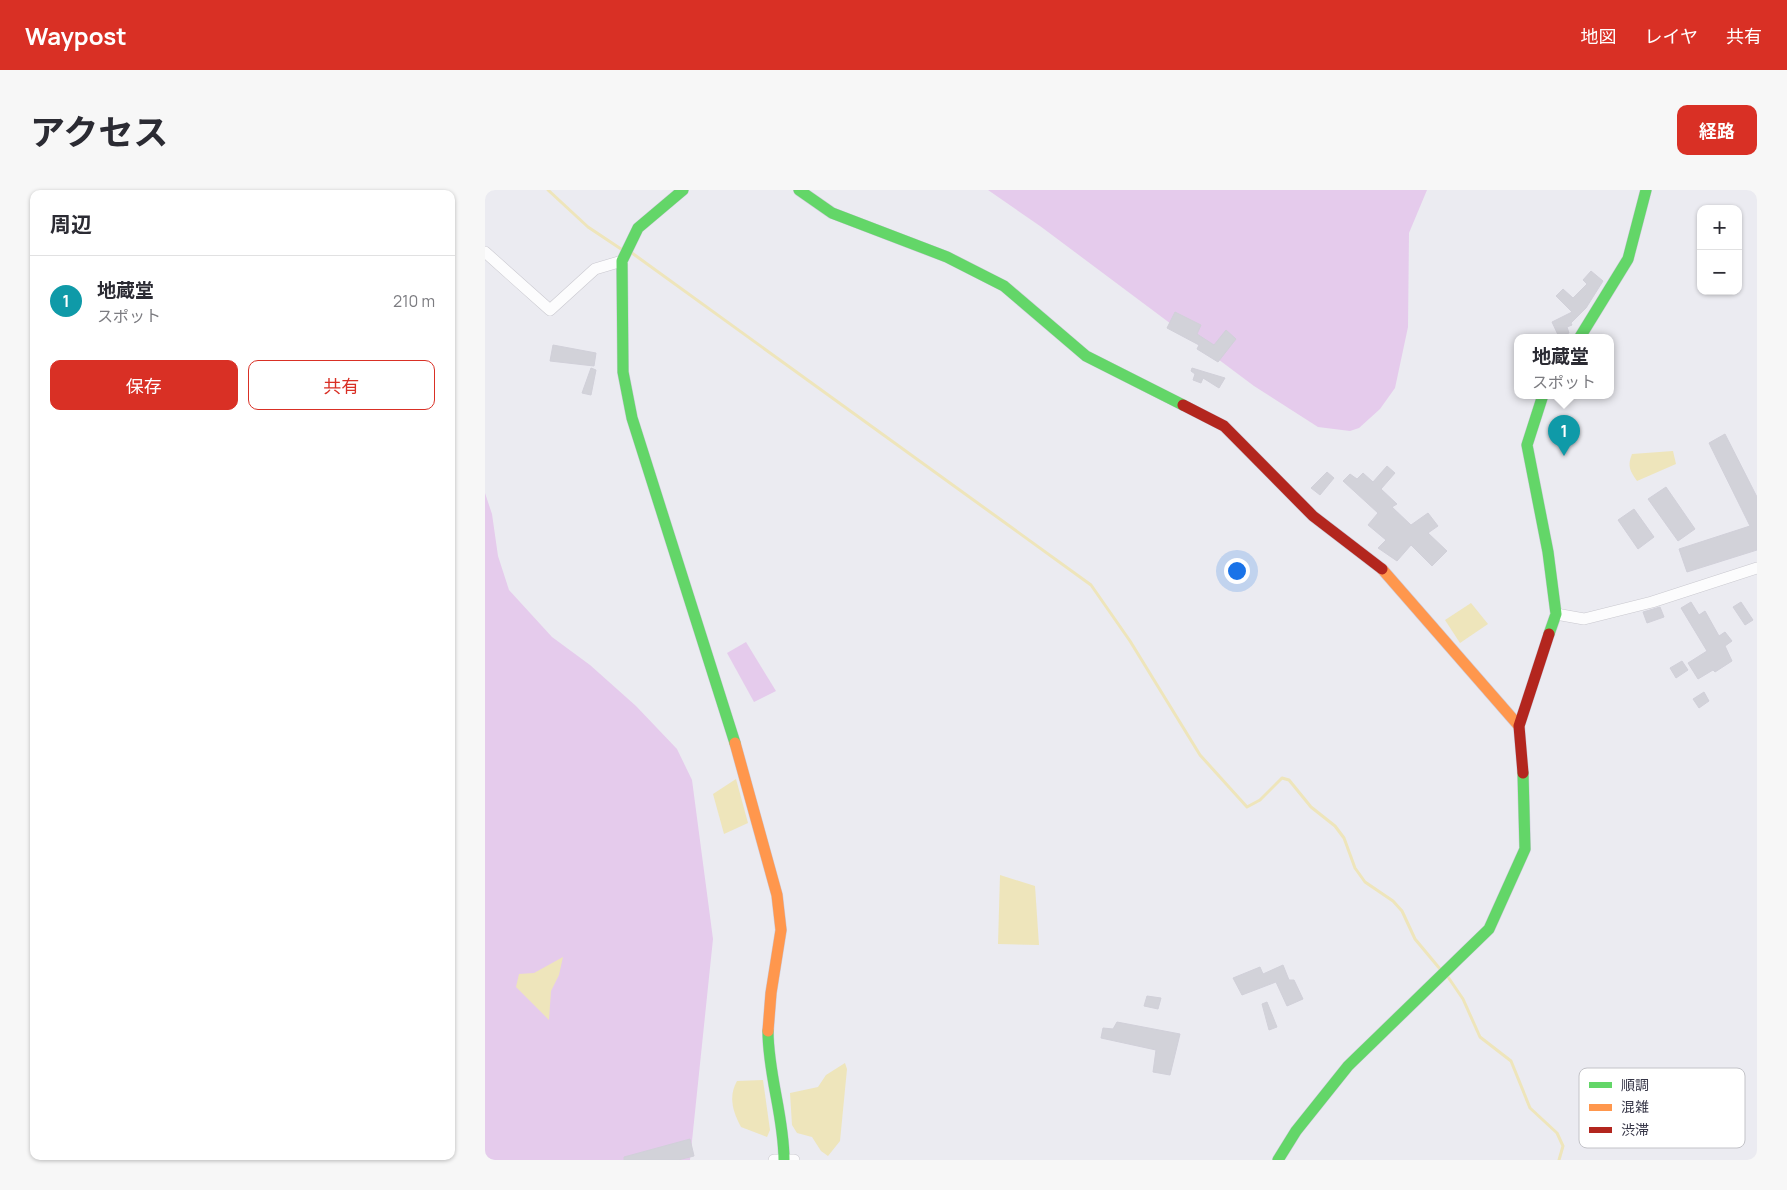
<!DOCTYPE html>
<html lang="ja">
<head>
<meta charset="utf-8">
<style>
  body { margin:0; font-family:Manrope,"Noto Sans JP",sans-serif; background:#f7f7f7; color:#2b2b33 }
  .controls { position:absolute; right:15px; top:15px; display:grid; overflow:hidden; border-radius:10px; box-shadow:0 1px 4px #0004 }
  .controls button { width:45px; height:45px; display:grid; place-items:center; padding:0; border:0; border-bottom:1px solid #e1e1e2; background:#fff; color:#2b2b33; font:25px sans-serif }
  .you { position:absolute; left:751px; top:380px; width:18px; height:18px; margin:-12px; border:4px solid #fff; border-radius:50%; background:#1a73e8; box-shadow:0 0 0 8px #1a73e833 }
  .badge { display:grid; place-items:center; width:32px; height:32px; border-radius:50%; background:#d93025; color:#fff; font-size:16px; font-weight:700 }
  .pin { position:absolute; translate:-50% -41px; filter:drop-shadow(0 1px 2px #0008) }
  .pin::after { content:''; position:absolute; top:26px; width:18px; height:15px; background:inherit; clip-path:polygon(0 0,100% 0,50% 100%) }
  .popup { position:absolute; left:1029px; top:144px; width:100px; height:65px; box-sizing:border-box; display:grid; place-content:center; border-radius:10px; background:#fff; filter:drop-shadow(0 1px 4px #0005); font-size:16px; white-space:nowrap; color:#7c7c81 }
  .popup b { font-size:19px; color:#2b2b33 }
  .popup::after { content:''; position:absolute; left:50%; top:100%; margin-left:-10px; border:10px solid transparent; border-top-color:#fff }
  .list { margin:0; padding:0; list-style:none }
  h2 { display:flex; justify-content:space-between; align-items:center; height:65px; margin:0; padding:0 20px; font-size:21px }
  h2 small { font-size:16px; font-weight:400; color:#7c7c81 }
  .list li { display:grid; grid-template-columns:32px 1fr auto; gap:15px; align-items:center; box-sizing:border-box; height:90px; padding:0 20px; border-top:1px solid #e1e1e2 }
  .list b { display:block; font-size:19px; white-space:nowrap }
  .list p { margin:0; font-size:16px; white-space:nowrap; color:#7c7c81 }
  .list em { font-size:16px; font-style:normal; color:#7c7c81 }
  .actions { display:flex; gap:10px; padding:15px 20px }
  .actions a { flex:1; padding:11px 0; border:1px solid #d93025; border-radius:10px; text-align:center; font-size:18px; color:#d93025 }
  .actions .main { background:#d93025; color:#fff }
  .map { position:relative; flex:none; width:1272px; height:970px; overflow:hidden; border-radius:10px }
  header { display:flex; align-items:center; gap:30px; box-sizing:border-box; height:70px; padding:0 25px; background:#d93025; color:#fff }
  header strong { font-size:24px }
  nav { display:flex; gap:28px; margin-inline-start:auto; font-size:18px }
  .intro { display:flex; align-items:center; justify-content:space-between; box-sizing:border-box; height:120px; padding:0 30px }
  h1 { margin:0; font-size:35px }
  .button { padding:12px 22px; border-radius:10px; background:#d93025; color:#fff; font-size:18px; font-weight:700 }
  main { display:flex; gap:30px; padding:0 30px }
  aside { flex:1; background:#fff; border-radius:10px; box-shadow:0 1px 4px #0004 }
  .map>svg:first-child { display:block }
</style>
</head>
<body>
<header>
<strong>Waypost</strong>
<nav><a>地図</a><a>レイヤ</a><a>共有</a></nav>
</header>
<div class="intro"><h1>アクセス</h1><a class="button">経路</a></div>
<main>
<aside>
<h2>周辺<small></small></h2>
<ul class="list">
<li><span class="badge" style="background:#0f9aa8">1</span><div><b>地蔵堂</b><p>スポット</p></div><em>210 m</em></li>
</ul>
<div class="actions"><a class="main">保存</a><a>共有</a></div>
</aside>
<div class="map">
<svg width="1272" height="970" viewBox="0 0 1272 970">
  <rect width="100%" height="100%" fill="#ebebf1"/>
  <g fill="#e5cbec">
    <path d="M 503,0 L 942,0 L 924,43 L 923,137 L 910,198 L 895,219 L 874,238 L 865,241 L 833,237 L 769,196 L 555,36 Z"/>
    <path d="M 0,303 L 7,324 L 13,366 L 24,400 L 67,447 L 105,475 L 151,516 L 192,559 L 207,590 L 228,749 L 205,970 L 0,970 Z"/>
    <path d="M 261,452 L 291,501 L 269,512 L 242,463 Z"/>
  </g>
  <g fill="#eee5bb">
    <path d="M 1188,261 L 1191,274 L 1152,291 C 1145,281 1142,276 1147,264 Z"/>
    <path d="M 986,413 L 1003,434 L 975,453 L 960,430 Z"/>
    <path d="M 251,589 L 263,633 L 239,644 L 228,604 Z"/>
    <path d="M 515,685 L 550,696 L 554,755 L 513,754 Z"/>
    <path d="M 78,767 L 74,785 L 66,801 L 64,830 L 31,797 L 34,784 L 49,783 Z"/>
    <path d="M 360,873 L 362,879 L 355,951 L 343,966 L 336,961 L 327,947 L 312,943 L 307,935 L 305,903 L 333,897 L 341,885 Z"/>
    <path d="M 278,890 L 285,940 L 282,947 L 256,937 C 248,922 243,907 252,891 Z"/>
  </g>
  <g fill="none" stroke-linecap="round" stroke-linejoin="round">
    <g stroke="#eee5bb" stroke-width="3">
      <path d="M 63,0 L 103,37 L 136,59"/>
      <path d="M 147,63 L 606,395 L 645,451 L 715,565 L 762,617 L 775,610 L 797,588 L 804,590 L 826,617 L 850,636 L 859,648 L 870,678 L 880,692 L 908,711 L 917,721 L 930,749 L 955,779"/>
      <path d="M 963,787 L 978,809 L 995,847 L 1026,871 L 1045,918 L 1072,943 L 1078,956 L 1074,970"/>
    </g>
  </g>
  <g fill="#d2d2d9" stroke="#d1d0d9">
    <path d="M 1106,81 L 1118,91 L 1101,118 L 1086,133 L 1087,135 L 1082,137 L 1084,143 L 1074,147 L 1067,132 L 1087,122 L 1071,106 L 1078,99 L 1088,108 L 1102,94 L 1098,90 Z"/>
    <path d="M 690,122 L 716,135 L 712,144 L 729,155 L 741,140 L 751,149 L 733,172 L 712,159 L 714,155 L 682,138 Z"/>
    <path d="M 68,155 L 111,163 L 109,176 L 65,171 Z"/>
    <path d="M 106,178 L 111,180 L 106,205 L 97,203 Z"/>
    <path d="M 707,178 L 720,182 L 740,188 L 734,198 L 718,188 L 716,193 L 708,190 L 710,184 L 706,181 Z"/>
    <path d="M 1240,244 L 1272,307 L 1272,360 L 1202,382 L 1194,359 L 1265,336 L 1224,253 Z"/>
    <path d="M 902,276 L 910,283 L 896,299 L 912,314 L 907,317 L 926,335 L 943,323 L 953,336 L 943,343 L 962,361 L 947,376 L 926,355 L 912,371 L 893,358 L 901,350 L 883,335 L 893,323 L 858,291 L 865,284 L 872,289 L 878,283 L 888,292 Z"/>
    <path d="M 842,282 L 849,288 L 835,305 L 826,298 Z"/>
    <path d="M 1181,297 L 1210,339 L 1193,351 L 1163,309 Z"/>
    <path d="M 1149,319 L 1169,347 L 1153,359 L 1133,330 Z"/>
    <path d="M 1206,412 L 1214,425 L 1220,421 L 1234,446 L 1240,442 L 1247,451 L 1240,456 L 1247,471 L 1230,482 L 1228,480 L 1213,489 L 1203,473 L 1222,461 L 1196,418 Z"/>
    <path d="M 1256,412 L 1268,430 L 1260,435 L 1248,417 Z"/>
    <path d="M 1175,417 L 1179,427 L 1162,433 L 1158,422 Z"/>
    <path d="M 1197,471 L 1203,480 L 1191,488 L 1185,478 Z"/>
    <path d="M 1219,502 L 1224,511 L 1214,518 L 1208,509 Z"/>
    <path d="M 798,775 L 804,790 L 809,790 L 818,809 L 802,816 L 791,792 L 757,805 L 748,788 L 775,777 L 778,784 Z"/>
    <path d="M 662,806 L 676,808 L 673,819 L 659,816 Z"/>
    <path d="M 782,812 L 792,837 L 784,840 L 777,814 Z"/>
    <path d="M 632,832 L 695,844 L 685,885 L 668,882 L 671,860 L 616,848 L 618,838 L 628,839 Z"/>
    <path d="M 205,949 L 209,966 L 193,970 L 139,970 L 139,967 Z"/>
  </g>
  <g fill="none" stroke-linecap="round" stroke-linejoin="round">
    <g stroke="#c9c8cf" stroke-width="12">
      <g id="street">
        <path d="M 0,62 L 65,120 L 110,79 L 137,71"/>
        <path d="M 1071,424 L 1099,429 L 1167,412 L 1272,378"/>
        <path d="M 289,970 L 309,970"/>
      </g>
    </g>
    <g stroke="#cccad9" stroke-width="12">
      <g id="fast">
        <path d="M 198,0 L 153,38 L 137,71 L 138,182 L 147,228 L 250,553"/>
        <path d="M 314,0 L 347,23 L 462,67 L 519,96 L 601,166 L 698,215"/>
        <path d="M 1095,147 L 1143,69 L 1161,0"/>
        <path d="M 1058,205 L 1042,255 L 1063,362 L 1071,424 L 1064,444"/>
        <path d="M 283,841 C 283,885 299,926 299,970"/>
        <path d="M 793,970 L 811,941 L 863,876 L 1004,739 L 1040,659 L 1038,583"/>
      </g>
    </g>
    <g stroke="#cccad9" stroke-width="12">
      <g id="slow">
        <path d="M 897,379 L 1034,536"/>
        <path d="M 250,553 L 292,705 L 296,740 L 286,803 L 283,841"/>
      </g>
    </g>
    <g stroke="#cccad9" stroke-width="12">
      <g id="jam">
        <path d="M 698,215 L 739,236 L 828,326 L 897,379"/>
        <path d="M 1038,583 L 1034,536 L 1064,444"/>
      </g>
    </g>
    <use href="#street" stroke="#fcfcfd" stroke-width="11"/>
    <use href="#fast" stroke="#63d668" stroke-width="11"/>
    <use href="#slow" stroke="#ff974d" stroke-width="11"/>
    <use href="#jam" stroke="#b3261e" stroke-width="11"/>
  </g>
  <rect x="1094" y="878" width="166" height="80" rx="8" fill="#fff" stroke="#c3c3c8" stroke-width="1"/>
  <rect x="1104" y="892" width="23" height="6" fill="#63d668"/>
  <rect x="1104" y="914" width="23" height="7" fill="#ff974d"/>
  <rect x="1104" y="937" width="23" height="6" fill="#b3261e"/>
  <g font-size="14" fill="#363647">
    <text x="1136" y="900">順調</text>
    <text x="1136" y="922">混雑</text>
    <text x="1136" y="945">渋滞</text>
  </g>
</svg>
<div class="controls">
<button>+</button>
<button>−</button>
</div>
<div class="you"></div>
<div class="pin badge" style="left:1079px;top:266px;background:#0f9aa8">1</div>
<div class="popup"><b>地蔵堂</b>スポット</div>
</div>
</main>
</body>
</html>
